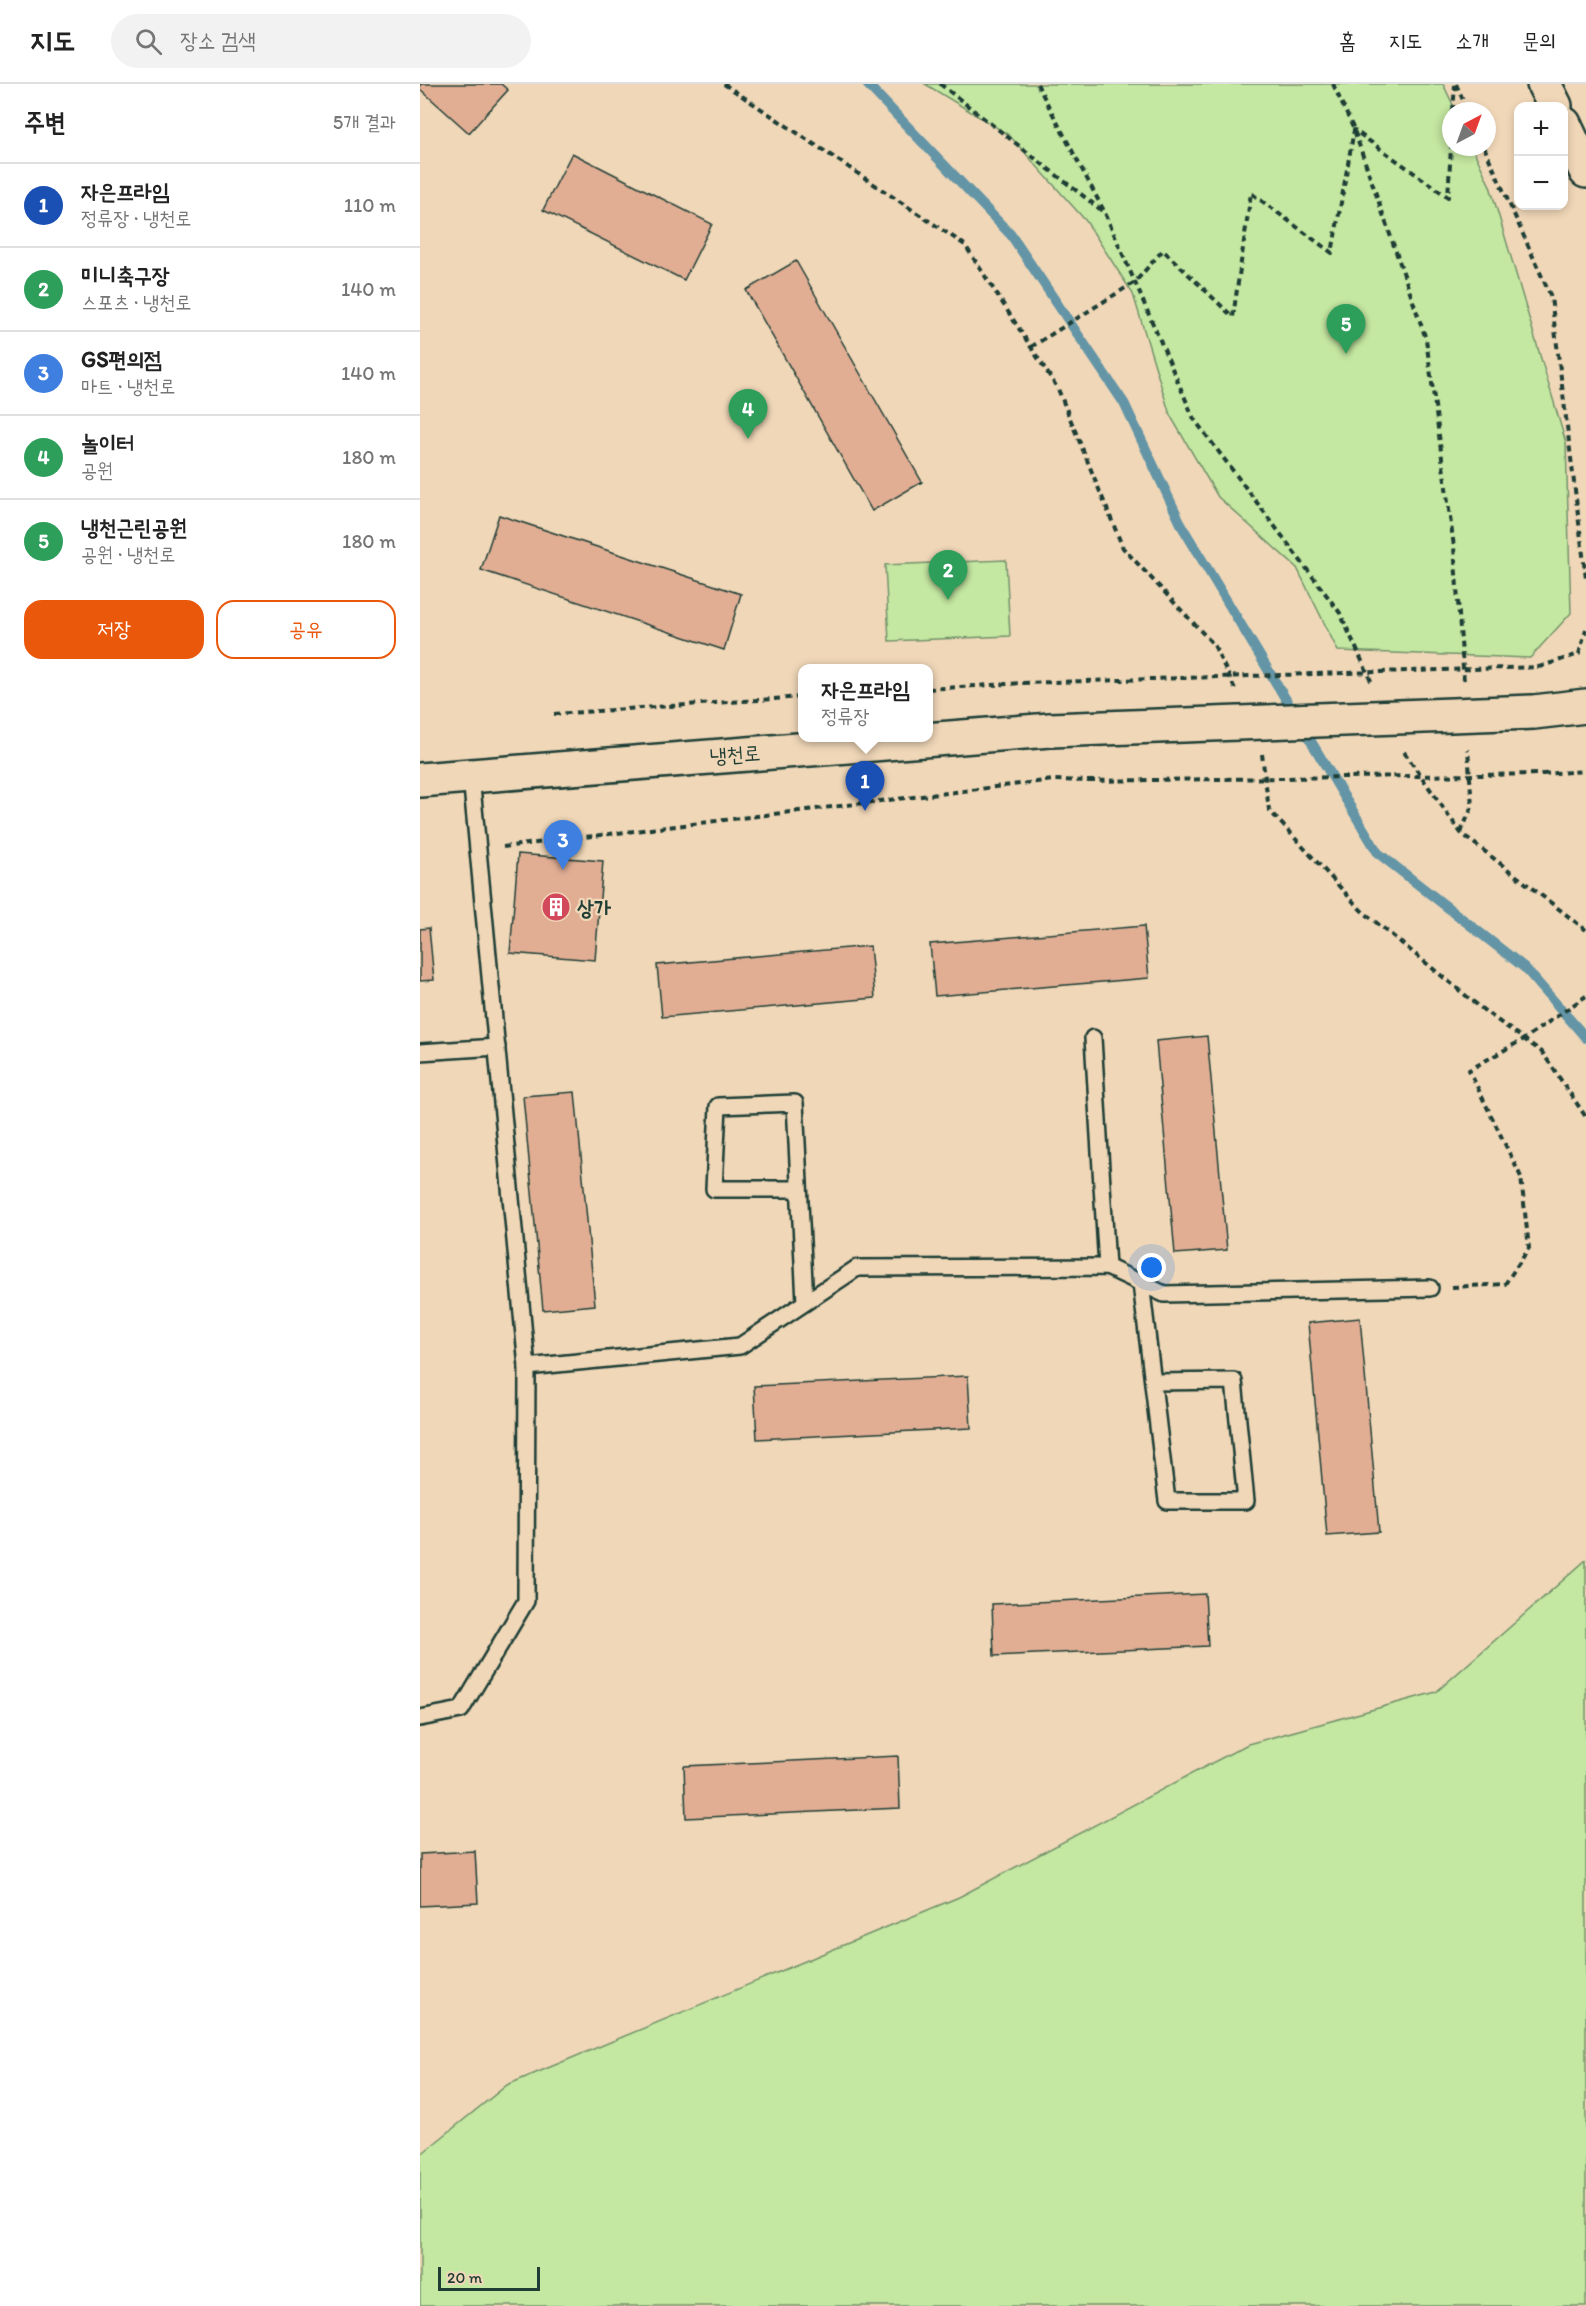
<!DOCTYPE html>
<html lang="ko">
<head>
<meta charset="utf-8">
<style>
  body { margin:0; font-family:Itim,"Poor Story",sans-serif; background:#f2f2f2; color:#222 }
  .controls { position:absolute; right:18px; top:18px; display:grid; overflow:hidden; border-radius:12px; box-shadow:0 3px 9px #0003 }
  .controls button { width:54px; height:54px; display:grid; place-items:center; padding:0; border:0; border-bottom:2px solid #e0e0e0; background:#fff; color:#222; font:30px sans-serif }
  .compass { position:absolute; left:1022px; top:18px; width:54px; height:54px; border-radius:50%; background:#fff; box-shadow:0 3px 9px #0003; rotate:41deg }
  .scale { position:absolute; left:18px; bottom:15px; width:102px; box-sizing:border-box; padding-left:6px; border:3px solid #1f3d34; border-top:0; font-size:16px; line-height:21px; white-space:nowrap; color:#1f3d34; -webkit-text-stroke:4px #f0d7b8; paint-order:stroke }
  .you { position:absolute; left:732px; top:1184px; width:21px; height:21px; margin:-15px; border:4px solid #fff; border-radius:50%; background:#1a73e8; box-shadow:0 0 0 9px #1a73e833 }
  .badge { display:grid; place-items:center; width:39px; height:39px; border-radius:50%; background:#ea580c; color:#fff; font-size:20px; font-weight:700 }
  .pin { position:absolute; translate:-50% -50px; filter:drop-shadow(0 2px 3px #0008) }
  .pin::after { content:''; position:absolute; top:32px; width:21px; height:18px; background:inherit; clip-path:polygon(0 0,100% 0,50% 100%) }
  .popup { position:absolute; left:378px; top:580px; width:135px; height:78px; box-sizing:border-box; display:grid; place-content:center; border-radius:12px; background:#fff; filter:drop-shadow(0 2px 4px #0005); font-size:20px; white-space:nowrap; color:#767676 }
  .popup b { font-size:22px; color:#222 }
  .popup::after { content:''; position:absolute; left:50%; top:100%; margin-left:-12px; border:12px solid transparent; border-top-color:#fff }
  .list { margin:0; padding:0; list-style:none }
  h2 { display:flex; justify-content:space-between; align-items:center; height:78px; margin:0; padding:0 24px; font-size:26px }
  h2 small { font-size:20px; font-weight:400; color:#767676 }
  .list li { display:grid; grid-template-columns:39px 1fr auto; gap:18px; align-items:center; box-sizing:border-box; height:84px; padding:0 24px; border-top:2px solid #e0e0e0 }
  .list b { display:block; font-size:22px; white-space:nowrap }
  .list p { margin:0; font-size:20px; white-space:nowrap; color:#767676 }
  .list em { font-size:20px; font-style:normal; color:#767676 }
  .actions { display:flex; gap:12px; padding:18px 24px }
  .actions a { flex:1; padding:14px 0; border:2px solid #ea580c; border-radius:18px; text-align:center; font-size:21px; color:#ea580c }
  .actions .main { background:#ea580c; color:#fff }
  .icon { flex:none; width:33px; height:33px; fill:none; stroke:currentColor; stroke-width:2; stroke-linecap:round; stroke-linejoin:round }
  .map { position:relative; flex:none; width:1166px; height:2222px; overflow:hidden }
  header { display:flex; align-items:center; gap:36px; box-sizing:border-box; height:84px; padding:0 30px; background:#fff; border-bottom:2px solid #e0e0e0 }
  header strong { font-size:28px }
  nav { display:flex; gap:33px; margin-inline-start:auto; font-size:21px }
  .search { width:420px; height:54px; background:#f2f2f2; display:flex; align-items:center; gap:15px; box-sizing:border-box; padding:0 21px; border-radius:33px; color:#767676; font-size:22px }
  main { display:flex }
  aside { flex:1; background:#fff }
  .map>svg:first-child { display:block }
</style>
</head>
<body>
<header>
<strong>지도</strong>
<div class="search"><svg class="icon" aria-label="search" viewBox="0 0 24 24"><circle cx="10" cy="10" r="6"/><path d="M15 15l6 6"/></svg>장소 검색</div>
<nav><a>홈</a><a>지도</a><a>소개</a><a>문의</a></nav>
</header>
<main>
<aside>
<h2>주변<small>5개 결과</small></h2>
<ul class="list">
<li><span class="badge" style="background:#1a4fb4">1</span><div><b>자은프라임</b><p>정류장 · 냉천로</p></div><em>110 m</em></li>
<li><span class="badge" style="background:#2e9e5b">2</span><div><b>미니축구장</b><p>스포츠 · 냉천로</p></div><em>140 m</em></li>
<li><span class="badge" style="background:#3f7fe0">3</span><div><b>GS편의점</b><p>마트 · 냉천로</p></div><em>140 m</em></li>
<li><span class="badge" style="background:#2e9e5b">4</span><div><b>놀이터</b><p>공원</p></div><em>180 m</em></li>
<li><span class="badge" style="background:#2e9e5b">5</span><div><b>냉천근린공원</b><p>공원 · 냉천로</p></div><em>180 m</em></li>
</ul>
<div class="actions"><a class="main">저장</a><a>공유</a></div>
</aside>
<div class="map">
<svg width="1166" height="2222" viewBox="0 0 1166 2222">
  <rect width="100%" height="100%" fill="#f0d7b8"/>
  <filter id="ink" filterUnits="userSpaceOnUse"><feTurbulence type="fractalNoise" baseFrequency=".0167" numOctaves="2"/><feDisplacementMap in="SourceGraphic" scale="12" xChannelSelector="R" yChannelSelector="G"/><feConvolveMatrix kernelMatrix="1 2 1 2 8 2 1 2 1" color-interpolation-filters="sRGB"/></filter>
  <g filter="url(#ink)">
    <g fill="#c4e7a1" stroke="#72926a" stroke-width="1.5">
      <path d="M 505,0 L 1023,0 L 1036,27 L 1031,27 L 1031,63 L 1052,63 L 1070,102 L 1146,359 L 1151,529 L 1110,574 L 918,567 L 877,484 L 798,413 L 750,331 L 713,210 L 666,137 L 589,51 Z"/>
      <path d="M 586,476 L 590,552 L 469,557 L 465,481 Z"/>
      <path d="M 1166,1476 L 1166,2222 L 0,2222 L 0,2071 L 87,2001 L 539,1813 L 828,1660 L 1016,1608 Z"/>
    </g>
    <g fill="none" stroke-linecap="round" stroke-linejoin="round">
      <path stroke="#6395a6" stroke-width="10" d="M 447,0 L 591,151 L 704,319 L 763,444 L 958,769 L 1105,884 L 1166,954"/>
    </g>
    <g fill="#e1ae94" stroke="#1f3d34" stroke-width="1.5">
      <path d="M 0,0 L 81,0 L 88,6 L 49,49 L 0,5 Z"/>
      <path d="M 152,69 L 292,140 L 264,196 L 123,126 Z"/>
      <path d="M 376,177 L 502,398 L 452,427 L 326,206 Z"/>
      <path d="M 79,431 L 321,510 L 304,566 L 61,486 Z"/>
      <path d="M 98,770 L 183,777 L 175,876 L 90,869 Z"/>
      <path d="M 724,842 L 729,894 L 515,912 L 510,860 Z"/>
      <path d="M 9,844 L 14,896 L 0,897 L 0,845 Z"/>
      <path d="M 450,862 L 455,914 L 242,933 L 237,881 Z"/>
      <path d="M 787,952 L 807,1166 L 755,1170 L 736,957 Z"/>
      <path d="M 155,1008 L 175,1221 L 123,1226 L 103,1012 Z"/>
      <path d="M 940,1234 L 959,1448 L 907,1452 L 888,1239 Z"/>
      <path d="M 548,1292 L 551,1344 L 337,1355 L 334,1302 Z"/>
      <path d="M 785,1510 L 788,1562 L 574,1572 L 572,1520 Z"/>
      <path d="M 478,1672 L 480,1724 L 266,1734 L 264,1682 Z"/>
      <path d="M 55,1767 L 58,1819 L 0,1822 L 0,1770 Z"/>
    </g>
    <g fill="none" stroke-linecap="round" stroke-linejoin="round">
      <g stroke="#1f3d34" stroke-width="20">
        <g id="lane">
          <path d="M 51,692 L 107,1283 L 320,1262 L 437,1184 L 687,1183 L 744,1210 L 1010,1204"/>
          <path d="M 673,954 L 687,1183"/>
          <path d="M 0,968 L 77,963"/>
          <path d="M 379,1105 L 294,1105 L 298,1022 L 375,1019 L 385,1218"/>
          <path d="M 721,1199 L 747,1417 L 826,1417 L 814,1297 L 733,1298"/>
          <path d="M 0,1634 L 41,1626 L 106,1517 L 107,1283"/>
        </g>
      </g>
      <g stroke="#1f3d34" stroke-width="38">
        <g id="secondary">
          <path d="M 1124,0 L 1135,22"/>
          <path d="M 1144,40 L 1166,87"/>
          <path d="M 1114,628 L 1166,622"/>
          <path d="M 0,696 L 630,646"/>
        </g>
      </g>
      <g stroke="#1f3d34" stroke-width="4" stroke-dasharray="6 4.5" stroke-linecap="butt">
        <path d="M 304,0 L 545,161 L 638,305 L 703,464 L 794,561 L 815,605"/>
        <path d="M 520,0 L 685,129 L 774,335 L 920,529 L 953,601"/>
        <path d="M 617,0 L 684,127"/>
        <path d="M 913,0 L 934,46 L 1006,255 L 1034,463 L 1044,598"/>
        <path d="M 1036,0 L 1048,27"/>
        <path d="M 1033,27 L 1035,1"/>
        <path d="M 1064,63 L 1131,213 L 1166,495"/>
        <path d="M 611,263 L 715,198 L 743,166 L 813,233 L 831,109 L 912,169 L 934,46 L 1028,113 L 1031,63"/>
        <path d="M 1119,583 L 1159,570 L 1166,545"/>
        <path d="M 508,605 L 603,599"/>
        <path d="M 134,630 L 382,613"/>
        <path d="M 984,668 L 1041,749 L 1166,846"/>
        <path d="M 842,670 L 849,726 L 941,826 L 1066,928 L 1122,968 L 1166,1033"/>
        <path d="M 1123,690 L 1166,687"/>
        <path d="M 1041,748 L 1052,723 L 1048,665"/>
        <path d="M 83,763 L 633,696 L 669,697"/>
        <path d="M 1032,1203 L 1085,1200 L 1109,1164 L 1101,1093 L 1049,986 L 1104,955 L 1166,912"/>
      </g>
      <use href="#lane" stroke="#f0d7b8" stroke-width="15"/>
      <use href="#secondary" stroke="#f0d7b8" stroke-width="33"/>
      <g stroke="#1f3d34" stroke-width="38" stroke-linecap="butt">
        <path id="secondary-bridge" d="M 630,646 L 1114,628"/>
      </g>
      <g stroke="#1f3d34" stroke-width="4" stroke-dasharray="6 4.5" stroke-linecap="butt">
        <path d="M 603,599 L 1119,583"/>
        <path d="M 669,697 L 1123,690"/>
      </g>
      <use href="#secondary-bridge" stroke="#f0d7b8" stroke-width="33"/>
    </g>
  </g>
  <defs>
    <g id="building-disc" transform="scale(1.5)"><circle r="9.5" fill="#d1495b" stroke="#f0d7b8"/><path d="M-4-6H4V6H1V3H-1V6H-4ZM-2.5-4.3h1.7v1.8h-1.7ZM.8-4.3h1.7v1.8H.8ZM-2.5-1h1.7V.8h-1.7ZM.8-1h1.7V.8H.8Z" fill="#fff"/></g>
  </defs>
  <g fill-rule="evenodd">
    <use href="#building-disc" x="136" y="823"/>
  </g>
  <g text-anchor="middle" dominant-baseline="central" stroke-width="4.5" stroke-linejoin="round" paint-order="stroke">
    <g font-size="21" fill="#1f3d34" stroke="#f0d7b8">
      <text transform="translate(315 670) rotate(-4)">냉천로</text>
    </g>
    <g font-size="21" font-weight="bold" fill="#1f3d34" stroke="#f0d7b8" text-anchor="start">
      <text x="157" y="823">상가</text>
    </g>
  </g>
</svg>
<div class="controls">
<button>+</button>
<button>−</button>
</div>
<svg class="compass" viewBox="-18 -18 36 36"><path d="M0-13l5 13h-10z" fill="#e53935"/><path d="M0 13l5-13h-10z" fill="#767676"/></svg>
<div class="scale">20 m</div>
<div class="you"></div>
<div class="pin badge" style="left:445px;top:727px;background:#1a4fb4">1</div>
<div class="popup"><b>자은프라임</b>정류장</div>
<div class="pin badge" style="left:528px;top:516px;background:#2e9e5b">2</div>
<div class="pin badge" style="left:143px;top:786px;background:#3f7fe0">3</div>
<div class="pin badge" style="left:328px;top:355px;background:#2e9e5b">4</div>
<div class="pin badge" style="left:926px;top:270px;background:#2e9e5b">5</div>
</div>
</main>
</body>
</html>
